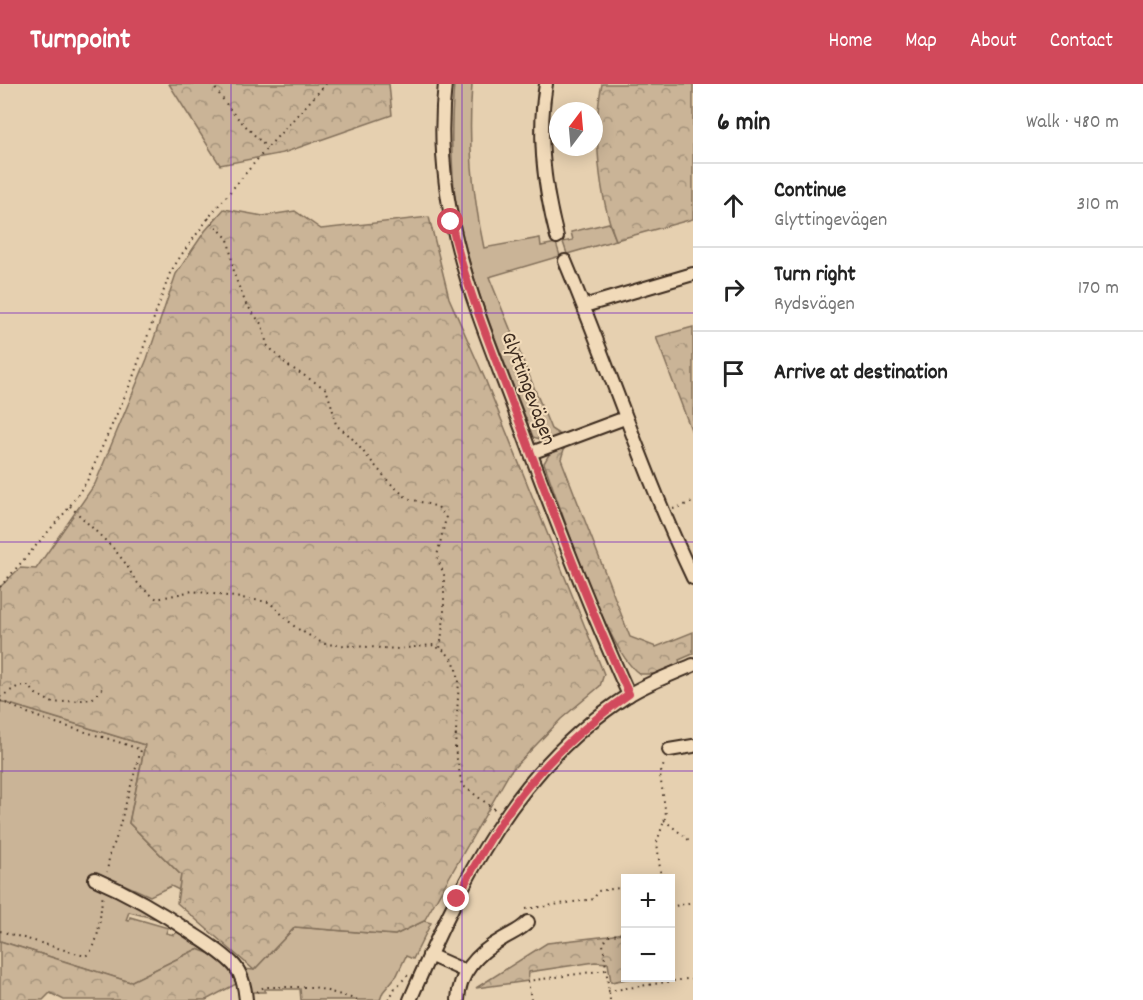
<!DOCTYPE html>
<html lang="en">
<head>
<meta charset="utf-8">
<style>
  body { margin:0; font-family:Dekko,sans-serif; background:#f6f6f6; color:#222 }
  .controls { position:absolute; right:18px; bottom:18px; display:grid; overflow:hidden; border-radius:0px; box-shadow:0 3px 15px #0003 }
  .controls button { width:54px; height:54px; display:grid; place-items:center; padding:0; border:0; border-bottom:2px solid #e0e0e0; background:#fff; color:#222; font:30px sans-serif }
  .compass { position:absolute; left:549px; top:18px; width:54px; height:54px; border-radius:50%; background:#fff; box-shadow:0 3px 15px #0003; rotate:16deg }
  .stop { position:absolute; width:18px; height:18px; margin:-14px; border:4px solid #d1495b; border-radius:50%; background:#fff }
  .stop.end { background:#d1495b; border-color:#fff; box-shadow:0 2px 6px #0008 }
  .list { margin:0; padding:0; list-style:none }
  h2 { display:flex; justify-content:space-between; align-items:center; height:78px; margin:0; padding:0 24px; font-size:26px }
  h2 small { font-size:20px; font-weight:400; color:#767676 }
  .list li { display:grid; grid-template-columns:39px 1fr auto; gap:18px; align-items:center; box-sizing:border-box; height:84px; padding:0 24px; border-top:2px solid #e0e0e0 }
  .list b { display:block; font-size:22px; white-space:nowrap }
  .list p { margin:0; font-size:20px; white-space:nowrap; color:#767676 }
  .list em { font-size:20px; font-style:normal; color:#767676 }
  .icon { flex:none; width:33px; height:33px; fill:none; stroke:currentColor; stroke-width:2; stroke-linecap:round; stroke-linejoin:round }
  .map { position:relative; flex:none; width:693px; height:916px; overflow:hidden }
  header { display:flex; align-items:center; gap:36px; box-sizing:border-box; height:84px; padding:0 30px; background:#d1495b; color:#fff }
  header strong { font-size:28px }
  nav { display:flex; gap:33px; margin-inline-start:auto; font-size:21px }
  main { display:flex }
  aside { flex:1; background:#fff }
  .map>svg:first-child { display:block }
</style>
</head>
<body>
<header>
<strong>Turnpoint</strong>
<nav><a>Home</a><a>Map</a><a>About</a><a>Contact</a></nav>
</header>
<main>
<div class="map">
<svg width="693" height="916" viewBox="0 0 693 916">
  <defs>
    <pattern id="forest-crowns" width="20" height="18" patternUnits="userSpaceOnUse" patternTransform="scale(1.5)"><rect width="20" height="18" fill="#cab497"/><path d="M2 6a3 3 0 1 1 6 0M12 15a3 3 0 1 1 6 0" fill="none" stroke="#a5937b"/></pattern>
  </defs>
  <rect width="100%" height="100%" fill="#e6d0b0"/>
  <filter id="ink" filterUnits="userSpaceOnUse"><feTurbulence type="fractalNoise" baseFrequency=".0167" numOctaves="2"/><feDisplacementMap in="SourceGraphic" scale="12" xChannelSelector="R" yChannelSelector="G"/><feConvolveMatrix kernelMatrix="1 2 1 2 8 2 1 2 1" color-interpolation-filters="sRGB"/></filter>
  <g filter="url(#ink)">
    <g fill="#cab497" stroke="#826f5a" stroke-width="1.5">
      <path d="M 454,0 L 472,0 C 468,58 472,108 484,164 L 540,154 L 541,162 L 556,159 L 560,172 L 489,193 L 551,345 L 562,352 L 546,357 L 533,353 C 504,276 470,200 456,119 C 450,79 451,39 454,0 Z"/>
      <path d="M 609,139 L 616,156 L 567,170 L 563,158 L 573,156 L 571,148 Z"/>
      <path d="M 0,617 L 145,661 L 129,739 L 181,791 L 179,806 L 171,802 L 150,812 L 101,790 L 97,803 L 130,818 L 161,836 L 129,828 L 126,836 L 129,837 L 130,833 L 168,844 L 166,849 L 174,851 L 179,846 L 222,874 L 197,865 L 130,898 L 0,857 Z"/>
      <path d="M 424,837 L 431,839 L 413,875 L 406,872 L 397,891 L 383,908 L 380,916 L 301,916 L 300,905 L 265,905 L 265,908 L 251,908 L 244,885 L 254,886 L 295,843 L 395,851 Z"/>
    </g>
    <g fill="url(#forest-crowns)" stroke="#826f5a" stroke-width="1.5">
      <path d="M 169,0 L 389,0 L 392,31 L 283,69 L 220,81 Z"/>
      <path d="M 602,0 L 693,0 L 693,135 L 616,156 C 599,114 592,45 602,0 Z"/>
      <path d="M 224,125 L 263,132 L 295,127 L 321,145 L 429,133 L 449,214 L 485,295 L 604,590 L 600,602 L 561,635 L 510,688 L 424,837 L 395,851 L 295,843 L 254,886 L 177,819 L 181,791 L 129,739 L 145,661 L 0,617 L 0,503 L 20,484 L 36,485 L 95,400 L 147,275 L 176,190 L 205,147 Z"/>
      <path d="M 693,243 L 693,351 L 656,253 Z"/>
      <path d="M 565,362 L 561,375 L 630,553 L 656,563 L 693,548 L 693,570 L 679,576 L 680,579 L 654,590 L 640,590 C 607,571 560,421 544,379 L 551,367 Z"/>
      <path d="M 625,848 L 626,894 L 632,894 L 611,898 L 608,879 L 595,878 L 529,888 L 528,897 L 476,904 L 547,859 L 609,852 Z"/>
      <path d="M 0,857 L 130,898 L 197,865 L 222,874 L 238,899 L 206,916 L 64,916 L 50,909 L 43,916 L 0,916 Z"/>
    </g>
    <g fill="none" stroke-linecap="round" stroke-linejoin="round">
      <g stroke="#3b2a1e" stroke-width="16">
        <g id="minor">
          <path d="M 445,0 C 430,126 479,231 522,346 C 555,435 589,524 629,611"/>
          <path d="M 546,0 C 537,52 544,103 557,153"/>
          <path d="M 565,177 C 609,282 644,391 693,494"/>
          <path d="M 584,222 L 693,190"/>
          <path d="M 531,369 L 625,334"/>
          <path d="M 669,666 L 693,662"/>
          <path d="M 95,795 C 130,810 161,828 193,850 C 207,859 223,869 234,881 C 242,890 245,904 246,916"/>
          <path d="M 429,871 L 465,887"/>
          <path d="M 410,916 C 461,798 515,684 627,612 C 647,599 671,591 693,581"/>
          <path d="M 458,916 C 459,887 479,868 504,854 C 512,849 521,846 528,838"/>
        </g>
      </g>
      <g stroke="#3b2a1e" stroke-width="2" stroke-dasharray="1.5 4.5" stroke-linecap="butt">
        <path d="M 212,0 L 232,28 L 267,64"/>
        <path d="M 208,134 L 228,155 L 235,193 L 246,220 L 262,241 L 267,261 L 287,281 L 326,305 L 332,323 L 336,341 L 350,352 L 389,398 L 407,414 L 438,423 L 446,434 L 437,472 L 444,491 L 444,533 L 440,565"/>
        <path d="M 70,422 L 114,465 L 126,480 L 135,496 L 143,505 L 157,515 L 192,507 L 269,518 L 296,544 L 324,560 L 398,565 L 432,561 L 445,567 L 454,578 L 459,596 L 455,665 L 462,701 L 497,727"/>
        <path d="M 673,425 L 693,418"/>
        <path d="M 0,503 L 67,426 L 87,397 L 132,296 L 170,189 L 182,170 L 213,128 L 267,64 L 326,0"/>
        <path d="M 0,613 L 19,602 L 29,602 L 36,610 L 53,619 L 92,615 L 104,603"/>
        <path d="M 0,617 C 11,621 20,626 30,630 C 66,644 105,652 141,666 L 115,758 L 110,768 L 107,788"/>
        <path d="M 664,736 L 690,757"/>
        <path d="M 661,794 L 657,758 L 666,731 L 660,691 L 665,677"/>
        <path d="M 670,823 L 693,818"/>
        <path d="M 526,825 L 594,815 L 598,807 L 626,803"/>
        <path d="M 0,847 L 85,872 C 101,864 99,829 103,811"/>
        <path d="M 608,907 L 693,894"/>
        <path d="M 257,908 L 264,903 L 314,903 L 358,916"/>
        <path d="M 389,916 L 395,904 L 408,891"/>
        <path d="M 531,916 L 528,897 L 606,886"/>
        <path d="M 610,916 L 603,860 L 609,852 L 626,848"/>
      </g>
      <use href="#minor" stroke="#f1dab9" stroke-width="12"/>
    </g>
  </g>
  <g fill="none" stroke-linecap="round" stroke-linejoin="round" filter="url(#ink)">
    <path stroke="#d1495b" stroke-width="8" d="M 451,138 C 466,205 493,268 517,332 C 552,425 587,520 629,610 C 546,669 502,725 457,815"/>
  </g>
  <path fill="none" stroke="#7b2cbf" stroke-width="1.5" stroke-opacity="0.55" d="M 231,0 L 231,916M 462,0 L 462,916M 0,229 L 693,229M 0,458 L 693,458M 0,687 L 693,687"/>
  <g text-anchor="middle" dominant-baseline="central" stroke-width="4.5" stroke-linejoin="round" paint-order="stroke">
    <g font-size="21" fill="#3b2a1e" stroke="#f1dab9">
      <text transform="translate(527 305) rotate(69)">Glyttingevägen</text>
    </g>
  </g>
</svg>
<div class="controls">
<button>+</button>
<button>−</button>
</div>
<svg class="compass" viewBox="-18 -18 36 36"><path d="M0-13l5 13h-10z" fill="#e53935"/><path d="M0 13l5-13h-10z" fill="#767676"/></svg>
<div class="stop" style="left:451px;top:138px"></div>
<div class="stop end" style="left:457px;top:815px"></div>
</div>
<aside>
<h2>6 min<small>Walk · 480 m</small></h2>
<ul class="list">
<li><svg class="icon" aria-label="ahead" viewBox="0 0 24 24"><path d="M12 20V5M6 11l6-6 6 6"/></svg><div><b>Continue</b><p>Glyttingevägen</p></div><em>310 m</em></li>
<li><svg class="icon" aria-label="right" viewBox="0 0 24 24"><path d="M7 20v-9h11M14 6l5 5-5 5"/></svg><div><b>Turn right</b><p>Rydsvägen</p></div><em>170 m</em></li>
<li><svg class="icon" aria-label="arrive" viewBox="0 0 24 24"><path d="M6 21V4h12l-3 4 3 4H6"/></svg><div><b>Arrive at destination</b></div></li>
</ul>
</aside>
</main>
</body>
</html>
